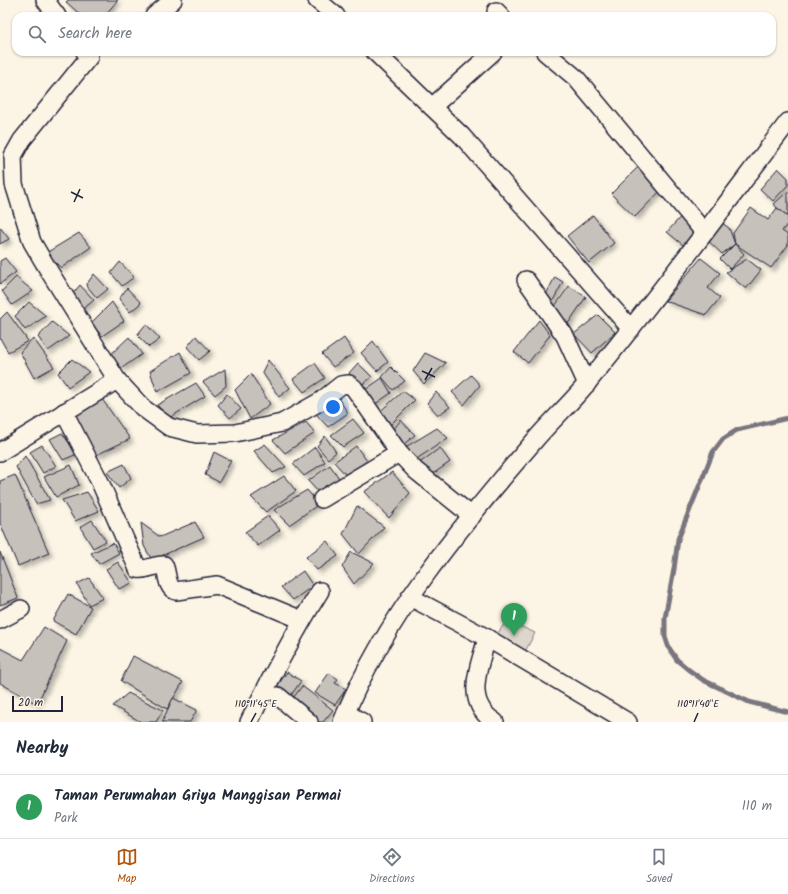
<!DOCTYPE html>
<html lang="en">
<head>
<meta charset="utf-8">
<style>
  body { margin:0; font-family:Kalam,sans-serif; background:#f2f2f3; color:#1f2937 }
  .scale { position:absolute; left:12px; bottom:10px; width:51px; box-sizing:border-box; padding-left:4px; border:2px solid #22223b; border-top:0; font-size:11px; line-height:14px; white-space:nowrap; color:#22223b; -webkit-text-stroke:3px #fcf5e5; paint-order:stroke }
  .you { position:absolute; left:333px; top:407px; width:14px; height:14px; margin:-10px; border:3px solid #fff; border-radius:50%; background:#1a73e8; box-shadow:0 0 0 6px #1a73e833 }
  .badge { display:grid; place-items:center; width:26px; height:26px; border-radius:50%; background:#b45309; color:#fff; font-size:13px; font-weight:700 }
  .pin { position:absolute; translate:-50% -33px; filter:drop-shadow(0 1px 2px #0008) }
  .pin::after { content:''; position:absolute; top:21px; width:14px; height:12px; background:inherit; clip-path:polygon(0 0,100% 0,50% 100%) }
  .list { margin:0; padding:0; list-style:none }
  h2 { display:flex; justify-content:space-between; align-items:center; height:52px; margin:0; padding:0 16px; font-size:17px }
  h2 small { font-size:13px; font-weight:400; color:#747a83 }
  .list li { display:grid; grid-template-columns:26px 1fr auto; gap:12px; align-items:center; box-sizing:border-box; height:64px; padding:0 16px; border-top:1px solid #e0e1e3 }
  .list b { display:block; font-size:15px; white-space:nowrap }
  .list p { margin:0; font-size:13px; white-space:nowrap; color:#747a83 }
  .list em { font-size:13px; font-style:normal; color:#747a83 }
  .icon { flex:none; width:22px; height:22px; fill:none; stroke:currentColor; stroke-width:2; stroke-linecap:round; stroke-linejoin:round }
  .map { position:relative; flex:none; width:788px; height:722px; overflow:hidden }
  .search { position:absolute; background:#fff; box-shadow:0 1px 3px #0004; left:12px; right:12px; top:12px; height:44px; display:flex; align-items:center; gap:10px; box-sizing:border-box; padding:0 14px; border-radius:12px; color:#747a83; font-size:15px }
  .sheet { height:116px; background:#fff }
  nav { display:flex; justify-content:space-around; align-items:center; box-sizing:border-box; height:56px; border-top:1px solid #e0e1e3; background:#fff; font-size:11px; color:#747a83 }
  nav a { display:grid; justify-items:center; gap:2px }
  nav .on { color:#b45309 }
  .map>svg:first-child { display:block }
</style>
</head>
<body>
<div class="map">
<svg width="788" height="722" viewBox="0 0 788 722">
  <defs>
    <filter id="shadow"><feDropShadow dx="3.5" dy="3.5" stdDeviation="2" flood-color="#0004"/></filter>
  </defs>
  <rect width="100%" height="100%" fill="#fcf5e5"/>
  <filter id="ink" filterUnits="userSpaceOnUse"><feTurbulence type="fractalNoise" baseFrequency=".025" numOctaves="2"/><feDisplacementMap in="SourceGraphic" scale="8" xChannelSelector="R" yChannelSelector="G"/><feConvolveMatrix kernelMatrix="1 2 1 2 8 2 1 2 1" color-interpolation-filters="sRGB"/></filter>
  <g filter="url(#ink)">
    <path fill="#dcd6cc" stroke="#7f7c84" d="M 507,620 L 535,633 L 522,657 L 493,640 Z"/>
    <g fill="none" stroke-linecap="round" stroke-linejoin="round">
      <path stroke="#78757e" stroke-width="5" d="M 788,418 L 737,430 L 723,439 L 713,452 L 678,539 L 674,569 L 665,618 L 665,636 L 669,648 L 677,660 L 689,670 L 703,680 L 749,702 L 788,712"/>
    </g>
    <g fill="#c6c1bb" stroke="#22223b" filter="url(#shadow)">
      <path d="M 68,0 L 118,0 L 104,16 L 82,16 L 66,2 Z"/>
      <path d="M 640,165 L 663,188 L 635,217 L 611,194 Z"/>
      <path d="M 778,168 L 788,178 L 788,185 L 773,201 L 760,189 Z"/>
      <path d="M 788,191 L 788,216 L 777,208 L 774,204 Z"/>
      <path d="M 751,208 L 768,220 L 777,208 L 788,216 L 788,223 L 782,231 L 788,235 L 788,245 L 771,268 L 735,244 L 733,233 Z"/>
      <path d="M 684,213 L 700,227 L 683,245 L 667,232 Z"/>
      <path d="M 593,215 L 614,243 L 589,263 L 567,236 Z"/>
      <path d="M 722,223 L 729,228 L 735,244 L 722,254 L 704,237 Z"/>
      <path d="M 0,227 L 9,239 L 0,244 Z"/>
      <path d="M 79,233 L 91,247 L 61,268 L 46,253 Z"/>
      <path d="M 735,244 L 744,254 L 730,269 L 720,259 Z"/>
      <path d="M 5,258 L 16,272 L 0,284 L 0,261 Z"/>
      <path d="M 701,258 L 720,273 L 708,288 L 720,298 L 706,315 L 665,301 Z"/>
      <path d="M 747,259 L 761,270 L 746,289 L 726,272 Z"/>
      <path d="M 120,262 L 134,277 L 122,286 L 111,273 Z"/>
      <path d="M 94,274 L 108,289 L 97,298 L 86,285 Z"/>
      <path d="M 16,277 L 33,291 L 12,305 L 2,291 Z"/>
      <path d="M 555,277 L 563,282 L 548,310 L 542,302 Z"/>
      <path d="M 80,285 L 94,300 L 83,309 L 71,296 Z"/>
      <path d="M 569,286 L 586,297 L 565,328 L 548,316 Z"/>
      <path d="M 127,288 L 141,303 L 130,312 L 119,299 Z"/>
      <path d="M 29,302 L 46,316 L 25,330 L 15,316 Z"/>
      <path d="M 112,302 L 124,321 L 102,336 L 91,323 Z"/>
      <path d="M 7,312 L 28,341 L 8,352 L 0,338 L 0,319 Z"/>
      <path d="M 598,315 L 615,332 L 592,353 L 574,334 Z"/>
      <path d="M 539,320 L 550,335 L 528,363 L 514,352 Z"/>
      <path d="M 52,322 L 69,336 L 48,351 L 38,337 Z"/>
      <path d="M 146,324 L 160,339 L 149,347 L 137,335 Z"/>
      <path d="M 196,336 L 210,351 L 199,360 L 187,347 Z"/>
      <path d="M 129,337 L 142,354 L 122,368 L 110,355 Z"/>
      <path d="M 33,338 L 54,367 L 34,378 L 20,352 Z"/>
      <path d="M 344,338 L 354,353 L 333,367 L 322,354 Z"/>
      <path d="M 373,341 L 388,362 L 377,371 L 361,353 Z"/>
      <path d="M 180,352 L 191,373 L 157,392 L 150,371 Z"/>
      <path d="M 425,353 L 446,363 L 424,384 L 413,371 Z"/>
      <path d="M 72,359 L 89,372 L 68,387 L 58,373 Z"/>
      <path d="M 268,360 L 290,388 L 279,397 L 262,372 Z"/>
      <path d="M 315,363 L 325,378 L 304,392 L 293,379 Z"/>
      <path d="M 358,363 L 372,377 L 360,386 L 349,373 Z"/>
      <path d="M 391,367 L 405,381 L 393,390 L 382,377 Z"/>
      <path d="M 225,369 L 226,386 L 215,395 L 203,382 Z"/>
      <path d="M 251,374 L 270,404 L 250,419 L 235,390 Z"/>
      <path d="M 471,375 L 480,385 L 464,405 L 452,392 Z"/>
      <path d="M 382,378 L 391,393 L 374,405 L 362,392 Z"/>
      <path d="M 196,383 L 205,396 L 169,418 L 157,405 Z"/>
      <path d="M 403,391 L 415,400 L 388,427 L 377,414 Z"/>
      <path d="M 436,392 L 450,407 L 438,415 L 427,403 Z"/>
      <path d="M 227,394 L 241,409 L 230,418 L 218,405 Z"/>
      <path d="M 338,398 L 348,413 L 328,427 L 316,414 Z"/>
      <path d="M 102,399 L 130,439 L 96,455 L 74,416 Z"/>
      <path d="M 353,419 L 364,433 L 343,447 L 331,435 Z"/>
      <path d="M 401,420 L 415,435 L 404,444 L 392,431 Z"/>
      <path d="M 306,422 L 315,433 L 285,453 L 273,440 Z"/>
      <path d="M 437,428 L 448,438 L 415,460 L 404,448 Z"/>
      <path d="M 62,433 L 77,454 L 63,460 L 50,439 Z"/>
      <path d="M 325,436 L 336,452 L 328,459 L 317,446 Z"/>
      <path d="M 265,444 L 286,467 L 273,473 L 254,451 Z"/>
      <path d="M 42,445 L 56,466 L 43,473 L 30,452 Z"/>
      <path d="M 356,446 L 367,461 L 346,475 L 334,462 Z"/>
      <path d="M 315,447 L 325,462 L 304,476 L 293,464 Z"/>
      <path d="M 440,448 L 450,462 L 430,476 L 418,464 Z"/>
      <path d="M 214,452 L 231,461 L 219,482 L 205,475 Z"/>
      <path d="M 25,456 L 50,500 L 36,504 L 16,467 Z"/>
      <path d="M 124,464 L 131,478 L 119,488 L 107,472 Z"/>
      <path d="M 71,465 L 79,485 L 56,497 L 44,477 Z"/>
      <path d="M 330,465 L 340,480 L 320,494 L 308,481 Z"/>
      <path d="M 392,472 L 410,493 L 389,518 L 364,492 Z"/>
      <path d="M 15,475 L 49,553 L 18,566 L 0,523 L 0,481 Z"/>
      <path d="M 284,476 L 296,491 L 266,512 L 251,497 Z"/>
      <path d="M 307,490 L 319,504 L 289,525 L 274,510 Z"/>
      <path d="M 87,492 L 99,511 L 75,521 L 62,500 Z"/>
      <path d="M 357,506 L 384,527 L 359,554 L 343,534 Z"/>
      <path d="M 268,516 L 280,530 L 258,546 L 245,532 Z"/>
      <path d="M 92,520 L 106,541 L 93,548 L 80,527 Z"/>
      <path d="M 195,522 L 204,537 L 152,560 L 144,546 L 141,523 L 160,537 Z"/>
      <path d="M 327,541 L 338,556 L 317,570 L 306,557 Z"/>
      <path d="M 113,543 L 119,553 L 99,564 L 91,553 Z"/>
      <path d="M 0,552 L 18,598 L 0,605 Z"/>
      <path d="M 351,552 L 374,563 L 354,584 L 342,567 Z"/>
      <path d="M 118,562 L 132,583 L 119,589 L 106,569 Z"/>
      <path d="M 303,571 L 313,586 L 293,600 L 281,587 Z"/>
      <path d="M 89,578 L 103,598 L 89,605 L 77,584 Z"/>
      <path d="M 68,594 L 91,607 L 76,634 L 53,621 Z"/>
      <path d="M 44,627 L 67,641 L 37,704 L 0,683 L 0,648 L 23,660 Z"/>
      <path d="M 133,656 L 183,682 L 167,709 L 121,681 Z"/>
      <path d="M 287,672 L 301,681 L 289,698 L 275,689 Z"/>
      <path d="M 329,673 L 338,679 L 335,683 L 346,689 L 335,705 L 315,693 Z"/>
      <path d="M 302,686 L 333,710 L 323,722 L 317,722 L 291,701 Z"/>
      <path d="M 128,693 L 163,710 L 156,722 L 141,722 L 113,706 Z"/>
      <path d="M 173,698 L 197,710 L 190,722 L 162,722 Z"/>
    </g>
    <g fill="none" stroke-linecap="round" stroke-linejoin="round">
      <g stroke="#22223b" stroke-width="20">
        <g id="minor">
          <path d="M 45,0 L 57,16"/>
          <path d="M 317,0 L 336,16"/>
          <path d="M 496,11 L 501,16"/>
          <path d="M 154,16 L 173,0"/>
          <path d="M 85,52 L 89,57 L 22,140 L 13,156 L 14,184 L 32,242 L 49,271 L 117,380 L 143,408 L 169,427 L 197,434 L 235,433 L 282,423 L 321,401 L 341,385 L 349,384 L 354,388 L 399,453 L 415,470 L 472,516"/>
          <path d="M 375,52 L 462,136 L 631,329"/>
          <path d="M 545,52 L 576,78 L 704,232"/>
          <path d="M 432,107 L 493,52"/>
          <path d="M 526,280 L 565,336 L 587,384"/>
          <path d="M 64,412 L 100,482 L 138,569 C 146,571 155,564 164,565 C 168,573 166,588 176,591 L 217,585 L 302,620"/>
          <path d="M 0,452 L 117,380"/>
          <path d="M 322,499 L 399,453"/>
          <path d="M 410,597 L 487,638 L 628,722"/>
          <path d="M 0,620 L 21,609"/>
          <path d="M 487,638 C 479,668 463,702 495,722"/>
          <path d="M 278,696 L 309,722"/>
          <path d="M 346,713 L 362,722"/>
          <path d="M 249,722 C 271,677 294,633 320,591"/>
          <path d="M 342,722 C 385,616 461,526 535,440 C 552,420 572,402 588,382 C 658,297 722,209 788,122"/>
        </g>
      </g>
      <use href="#minor" stroke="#fcf5e5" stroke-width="17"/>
    </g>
  </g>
  <path fill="none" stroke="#22223b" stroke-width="1.5" d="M 71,192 L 83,198M 74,202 L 80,189M 422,371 L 435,377M 425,380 L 432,368M 251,722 L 256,713M 694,722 L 698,713"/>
  <g font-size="10" text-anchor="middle" fill="#22223b" stroke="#fcf5e5" stroke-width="3" stroke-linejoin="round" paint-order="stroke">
    <text x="256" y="707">110°11'45"E</text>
    <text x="698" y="707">110°11'40"E</text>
  </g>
</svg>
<div class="scale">20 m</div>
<div class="you"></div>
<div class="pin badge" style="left:514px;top:636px;background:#2e9e5b">1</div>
<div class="search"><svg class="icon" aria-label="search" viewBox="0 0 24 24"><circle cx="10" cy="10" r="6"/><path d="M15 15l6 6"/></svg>Search here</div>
</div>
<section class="sheet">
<h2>Nearby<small></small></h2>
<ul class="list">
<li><span class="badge" style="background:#2e9e5b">1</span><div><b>Taman Perumahan Griya Manggisan Permai</b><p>Park</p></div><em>110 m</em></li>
</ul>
</section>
<nav>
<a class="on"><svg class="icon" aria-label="map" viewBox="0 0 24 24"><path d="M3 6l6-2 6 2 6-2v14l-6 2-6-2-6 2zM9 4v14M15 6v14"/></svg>Map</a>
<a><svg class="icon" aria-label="directions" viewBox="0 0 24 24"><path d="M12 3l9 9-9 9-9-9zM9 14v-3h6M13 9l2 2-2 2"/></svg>Directions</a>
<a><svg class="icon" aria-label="saved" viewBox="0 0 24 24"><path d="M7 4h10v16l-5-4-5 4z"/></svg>Saved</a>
</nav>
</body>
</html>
